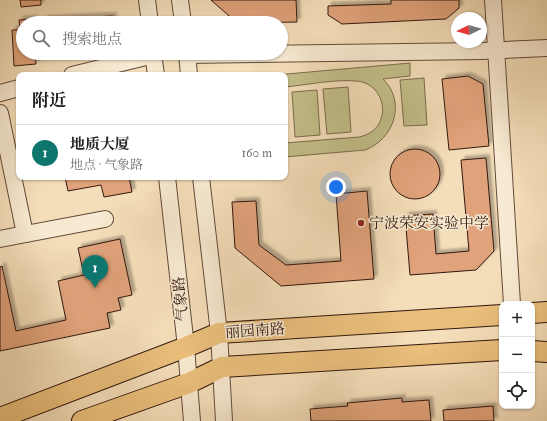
<!DOCTYPE html>
<html lang="zh">
<head>
<meta charset="utf-8">
<style>
  body { margin:0; font-family:"IM FELL Double Pica","Noto Serif SC",serif; background:#f6f6f6; color:#202124 }
  .controls { position:absolute; right:12px; bottom:12px; display:grid; overflow:hidden; border-radius:8px; box-shadow:0 1px 3px #0004 }
  .controls button { width:36px; height:36px; display:grid; place-items:center; padding:0; border:0; border-bottom:1px solid #e0e0e0; background:#fff; color:#202124; font:20px sans-serif }
  .compass { position:absolute; left:451px; top:12px; width:36px; height:36px; border-radius:50%; background:#fff; box-shadow:0 1px 3px #0004; rotate:265deg }
  .you { position:absolute; left:336px; top:187px; width:14px; height:14px; margin:-10px; border:3px solid #fff; border-radius:50%; background:#1a73e8; box-shadow:0 0 0 6px #1a73e833 }
  .badge { display:grid; place-items:center; width:26px; height:26px; border-radius:50%; background:#0f766e; color:#fff; font-size:13px; font-weight:700 }
  .pin { position:absolute; translate:-50% -33px; filter:drop-shadow(0 1px 2px #0008) }
  .pin::after { content:''; position:absolute; top:21px; width:14px; height:12px; background:inherit; clip-path:polygon(0 0,100% 0,50% 100%) }
  .list { margin:0; padding:0; list-style:none }
  h2 { display:flex; justify-content:space-between; align-items:center; height:52px; margin:0; padding:0 16px; font-size:17px }
  h2 small { font-size:13px; font-weight:400; color:#757577 }
  .list li { display:grid; grid-template-columns:26px 1fr auto; gap:12px; align-items:center; box-sizing:border-box; height:56px; padding:0 16px; border-top:1px solid #e0e0e0 }
  .list b { display:block; font-size:15px; white-space:nowrap }
  .list p { margin:0; font-size:13px; white-space:nowrap; color:#757577 }
  .list em { font-size:13px; font-style:normal; color:#757577 }
  .icon { flex:none; width:22px; height:22px; fill:none; stroke:currentColor; stroke-width:2; stroke-linecap:round; stroke-linejoin:round }
  .map { position:relative; flex:none; width:547px; height:421px; overflow:hidden }
  .search { position:absolute; background:#fff; box-shadow:0 1px 3px #0004; left:16px; top:16px; width:272px; height:44px; display:flex; align-items:center; gap:10px; box-sizing:border-box; padding:0 14px; border-radius:22px; color:#757577; font-size:15px }
  .panel { position:absolute; background:#fff; box-shadow:0 1px 3px #0004; left:16px; top:72px; width:272px; height:108px; border-radius:8px }
  .map>svg:first-child { display:block }
</style>
</head>
<body>
<div class="map">
<svg width="547" height="421" viewBox="0 0 547 421">
  <defs>
    <filter id="shadow"><feDropShadow dx="3.5" dy="-3.5" stdDeviation="1" flood-color="#0004"/></filter>
  </defs>
  <rect width="100%" height="100%" fill="#f4deb9"/>
  <filter id="stains"><feTurbulence type="fractalNoise" baseFrequency=".005" numOctaves="4"/><feColorMatrix values="0 0 0 0 .2 0 0 0 0 .09 0 0 0 0 .02 0 0 0 .5 -.17"/></filter>
  <radialGradient id="worn" r=".72"><stop offset=".6" stop-color="#630" stop-opacity="0"/><stop offset="1" stop-color="#630" stop-opacity=".3"/></radialGradient>
  <g fill="#c3bf8a" stroke="#7a6c4c">
    <path d="M 410,63 L 410,76 L 383,79 C 406,101 395,139 365,150 L 285,157 L 285,143 L 359,137 C 369,135 378,129 381,119 C 387,101 375,82 356,81 C 335,79 306,85 285,87 L 285,75 L 276,75 Z"/>
    <path d="M 424,78 L 427,125 L 404,126 L 400,80 Z"/>
    <path d="M 348,87 L 351,132 L 327,134 L 323,89 Z"/>
    <path d="M 317,90 L 320,135 L 295,137 L 292,92 Z"/>
  </g>
  <g fill="#e0a27a" stroke="#32180f" filter="url(#shadow)">
    <path d="M 20,0 L 41,0 L 41,5 L 21,7 Z"/>
    <path d="M 211,0 L 296,0 L 297,22 L 237,23 Z"/>
    <path d="M 391,0 L 459,0 L 459,8 L 446,19 L 342,24 L 328,15 L 328,6 L 391,4 Z"/>
    <path d="M 113,16 L 113,23 L 44,23 L 44,19 Z"/>
    <path d="M 33,19 L 33,23 L 23,23 L 23,53 L 35,53 L 36,64 L 14,66 L 12,30 L 20,30 L 19,20 Z"/>
    <path d="M 468,76 L 483,84 L 489,146 L 449,150 L 442,79 Z"/>
    <circle cx="415" cy="174" r="25"/>
    <path d="M 486,158 L 494,251 L 476,270 L 410,275 L 405,216 L 433,214 L 436,254 L 469,251 L 461,160 Z"/>
    <path d="M 65,177 L 129,177 L 132,192 L 104,197 L 101,185 L 68,191 Z"/>
    <path d="M 367,191 L 374,279 L 281,286 L 235,248 L 232,202 L 256,201 L 259,245 L 286,265 L 341,261 L 336,194 Z"/>
    <path d="M 120,239 L 132,295 L 118,298 L 121,310 L 107,313 L 110,328 L 0,351 L 0,267 L 2,266 L 16,331 L 66,320 L 58,281 L 84,275 L 78,248 Z"/>
    <path d="M 402,398 L 402,402 L 429,400 L 431,421 L 311,421 L 310,409 L 348,406 L 347,403 Z"/>
    <path d="M 493,406 L 494,421 L 444,421 L 443,410 Z"/>
  </g>
  <g fill="none" stroke-linecap="round" stroke-linejoin="round">
    <g stroke="#624a3a" stroke-width="18">
      <g id="minor">
        <path d="M 147,0 L 150,23"/>
        <path d="M 180,0 L 183,23"/>
        <path d="M 493,0 L 512,304"/>
        <path d="M 153,53 L 156,75"/>
        <path d="M 187,53 L 189,75"/>
        <path d="M 187,55 L 482,51 L 547,48"/>
        <path d="M 72,75 L 154,55"/>
        <path d="M 0,93 L 19,88"/>
        <path d="M 0,113 L 25,234"/>
        <path d="M 167,177 L 186,347 L 192,421"/>
        <path d="M 201,177 L 219,333 L 224,421"/>
        <path d="M 0,239 L 105,219"/>
      </g>
    </g>
    <g stroke="#32180f" stroke-width="22">
      <g id="major">
        <path d="M 532,313 L 547,312"/>
        <path d="M 532,351 L 547,352"/>
        <path d="M 0,418 L 186,347 L 219,333 L 502,315"/>
        <path d="M 82,421 L 189,383 L 222,367 L 502,350"/>
      </g>
    </g>
    <use href="#minor" stroke="#f8ead2" stroke-width="16"/>
    <use href="#major" stroke="#eabf7c" stroke-width="20"/>
  </g>
  <circle fill="#8f2418" stroke="#f8ead2" stroke-width="1.5" cx="361" cy="223" r="4"/>
  <g text-anchor="middle" dominant-baseline="central" stroke-width="3" stroke-linejoin="round" paint-order="stroke">
    <g font-size="15" fill="#32180f" stroke="#f8ead2" text-anchor="start">
      <text x="369" y="223">宁波荣安实验中学</text>
    </g>
    <g font-size="15" fill="#32180f" stroke="#f8ead2">
      <text transform="translate(181 299) rotate(-96)">气象路</text>
      <text transform="translate(255 331) rotate(-4)">丽园南路</text>
    </g>
  </g>
  <rect width="100%" height="100%" filter="url(#stains)"/>
  <rect width="100%" height="100%" fill="url(#worn)"/>
</svg>
<div class="controls">
<button>+</button>
<button>−</button>
<button><svg class="icon" aria-label="locate" viewBox="0 0 24 24"><circle cx="12" cy="12" r="6"/><path d="M12 2v4M12 18v4M2 12h4M18 12h4"/></svg></button>
</div>
<svg class="compass" viewBox="-18 -18 36 36"><path d="M0-13l5 13h-10z" fill="#e53935"/><path d="M0 13l5-13h-10z" fill="#757577"/></svg>
<div class="you"></div>
<div class="pin badge" style="left:95px;top:288px">1</div>
<div class="search"><svg class="icon" aria-label="search" viewBox="0 0 24 24"><circle cx="10" cy="10" r="6"/><path d="M15 15l6 6"/></svg>搜索地点</div>
<section class="panel">
<h2>附近<small></small></h2>
<ul class="list">
<li><span class="badge">1</span><div><b>地质大厦</b><p>地点 · 气象路</p></div><em>160 m</em></li>
</ul>
</section>
</div>
</body>
</html>
